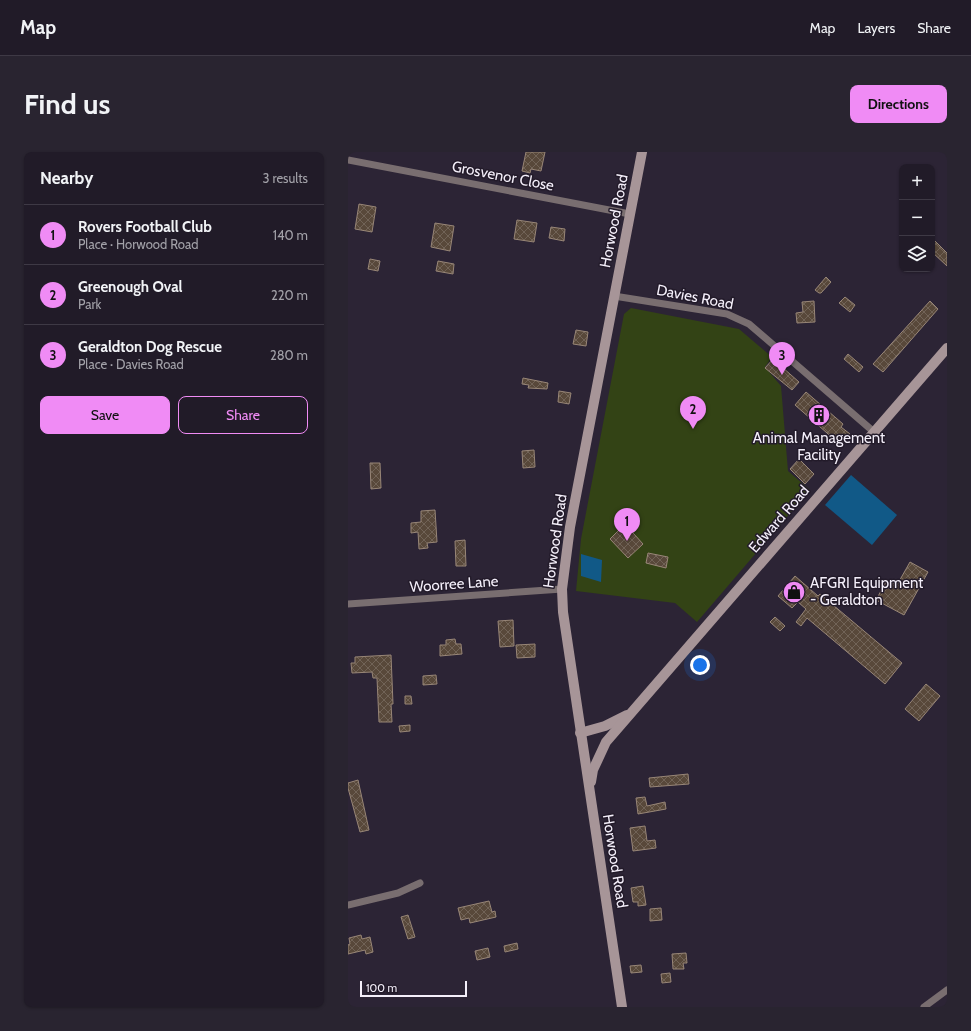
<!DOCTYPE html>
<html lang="en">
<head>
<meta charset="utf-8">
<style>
  body { margin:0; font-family:Cabin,sans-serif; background:#292430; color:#f1f3f6 }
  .controls { position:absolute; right:12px; top:12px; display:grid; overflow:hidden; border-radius:8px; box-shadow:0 1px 3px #0004 }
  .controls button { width:36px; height:36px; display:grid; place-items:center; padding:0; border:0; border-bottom:1px solid #3e3945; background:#211b28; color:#f1f3f6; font:20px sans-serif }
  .scale { position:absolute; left:12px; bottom:10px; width:107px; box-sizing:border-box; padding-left:4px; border:2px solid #f4effa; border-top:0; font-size:11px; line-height:14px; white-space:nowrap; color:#f4effa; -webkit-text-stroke:3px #231b2a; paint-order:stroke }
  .you { position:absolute; left:352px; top:513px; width:14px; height:14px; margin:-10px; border:3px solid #fff; border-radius:50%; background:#1a73e8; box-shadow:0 0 0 6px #1a73e833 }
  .badge { display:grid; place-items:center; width:26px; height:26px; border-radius:50%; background:#f08bf5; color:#111; font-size:13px; font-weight:700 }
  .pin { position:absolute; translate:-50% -33px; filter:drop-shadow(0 1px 2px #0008) }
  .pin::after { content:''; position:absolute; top:21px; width:14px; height:12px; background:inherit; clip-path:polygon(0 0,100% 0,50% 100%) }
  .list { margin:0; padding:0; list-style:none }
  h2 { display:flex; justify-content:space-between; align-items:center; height:52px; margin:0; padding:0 16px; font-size:17px }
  h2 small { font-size:13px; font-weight:400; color:#a2a1a8 }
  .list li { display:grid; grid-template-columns:26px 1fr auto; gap:12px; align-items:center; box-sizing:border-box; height:60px; padding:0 16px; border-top:1px solid #3e3945 }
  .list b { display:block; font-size:15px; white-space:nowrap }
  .list p { margin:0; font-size:13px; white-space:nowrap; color:#a2a1a8 }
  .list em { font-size:13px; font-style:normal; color:#a2a1a8 }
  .actions { display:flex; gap:8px; padding:12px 16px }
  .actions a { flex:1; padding:9px 0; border:1px solid #f08bf5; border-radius:8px; text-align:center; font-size:14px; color:#f08bf5 }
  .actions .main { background:#f08bf5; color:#111 }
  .icon { flex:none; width:22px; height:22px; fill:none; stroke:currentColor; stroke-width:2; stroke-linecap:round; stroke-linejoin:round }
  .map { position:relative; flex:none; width:599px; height:855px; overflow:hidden; border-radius:8px }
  header { display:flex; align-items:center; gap:24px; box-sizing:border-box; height:56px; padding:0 20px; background:#211b28; border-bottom:1px solid #3e3945 }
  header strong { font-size:19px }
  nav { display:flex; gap:22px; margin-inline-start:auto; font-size:14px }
  .intro { display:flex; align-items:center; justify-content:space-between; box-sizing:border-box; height:96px; padding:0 24px }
  h1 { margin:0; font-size:28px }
  .button { padding:10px 18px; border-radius:8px; background:#f08bf5; color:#111; font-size:14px; font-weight:700 }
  main { display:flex; gap:24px; padding:0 24px }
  aside { flex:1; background:#211b28; border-radius:8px; box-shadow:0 1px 3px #0004 }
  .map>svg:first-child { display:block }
</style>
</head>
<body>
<header>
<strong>Map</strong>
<nav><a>Map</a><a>Layers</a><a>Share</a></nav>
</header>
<div class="intro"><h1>Find us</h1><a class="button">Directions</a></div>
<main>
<aside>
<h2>Nearby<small>3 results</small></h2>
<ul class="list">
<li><span class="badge">1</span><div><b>Rovers Football Club</b><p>Place · Horwood Road</p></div><em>140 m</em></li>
<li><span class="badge">2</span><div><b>Greenough Oval</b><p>Park</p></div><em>220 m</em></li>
<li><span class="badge">3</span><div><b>Geraldton Dog Rescue</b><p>Place · Davies Road</p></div><em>280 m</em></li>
</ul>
<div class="actions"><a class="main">Save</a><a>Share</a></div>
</aside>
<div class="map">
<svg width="599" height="855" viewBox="0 0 599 855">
  <defs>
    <pattern id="building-cross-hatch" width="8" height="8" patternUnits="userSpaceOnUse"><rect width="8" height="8" fill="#58483a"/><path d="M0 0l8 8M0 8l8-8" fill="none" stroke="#716357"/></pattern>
  </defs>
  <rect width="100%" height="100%" fill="#2c2435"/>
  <path fill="#334315" d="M 283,156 L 391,177 L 424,205 L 417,215 L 433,234 L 440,319 L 462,338 L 349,470 L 327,451 L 228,439 L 233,387 L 276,162 Z"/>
  <g fill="#115987">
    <path d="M 503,323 L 549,363 L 524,393 L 477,353 Z"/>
    <path d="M 233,402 L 254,408 L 253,430 L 233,424 Z"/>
  </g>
  <g fill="url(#building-cross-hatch)" stroke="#988677">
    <path d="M 178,0 L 197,0 L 193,19 L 183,17 L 182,21 L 174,19 Z"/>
    <path d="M 11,52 L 28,55 L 24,80 L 7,77 Z"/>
    <path d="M 169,68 L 189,71 L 186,90 L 166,87 Z"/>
    <path d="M 87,71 L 106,74 L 102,99 L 83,95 Z"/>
    <path d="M 203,75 L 217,77 L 216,89 L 201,86 Z"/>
    <path d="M 584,86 L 599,101 L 599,114 L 584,100 Z"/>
    <path d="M 22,107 L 32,109 L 30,119 L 20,117 Z"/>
    <path d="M 90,109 L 106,112 L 105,122 L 88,119 Z"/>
    <path d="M 478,125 L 483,130 L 473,141 L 471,141 L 467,138 Z"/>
    <path d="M 497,145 L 507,153 L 502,160 L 491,151 Z"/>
    <path d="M 466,149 L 467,170 L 449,171 L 448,161 L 455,160 L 454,150 Z"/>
    <path d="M 582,149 L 590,157 L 535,220 L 525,212 Z"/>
    <path d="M 228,178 L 240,180 L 238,194 L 225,192 Z"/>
    <path d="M 500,202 L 515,215 L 511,220 L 496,207 Z"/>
    <path d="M 425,207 L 451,230 L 444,238 L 417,216 Z"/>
    <path d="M 175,226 L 200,231 L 199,237 L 180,236 L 181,233 L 174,232 Z"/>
    <path d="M 211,239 L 223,241 L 221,252 L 210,250 Z"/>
    <path d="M 458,240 L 495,272 L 493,275 L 502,282 L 492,295 L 485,290 L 487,288 L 447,253 Z"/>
    <path d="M 186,298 L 187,315 L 175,316 L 174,299 Z"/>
    <path d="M 451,307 L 466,322 L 457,332 L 442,317 Z"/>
    <path d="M 22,311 L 32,311 L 33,336 L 23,337 Z"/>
    <path d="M 87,358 L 89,390 L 79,391 L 80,396 L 71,397 L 70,380 L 63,381 L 63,371 L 73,370 L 73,359 Z"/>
    <path d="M 277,372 L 295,392 L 280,406 L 262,387 Z"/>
    <path d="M 117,388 L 118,414 L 108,414 L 107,389 Z"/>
    <path d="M 300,401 L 320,405 L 318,416 L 298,411 Z"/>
    <path d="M 562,410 L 580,420 L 556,463 L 528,448 L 539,428 L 549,433 Z"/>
    <path d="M 447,424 L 470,444 L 472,442 L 554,511 L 537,532 L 459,466 L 453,474 L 448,470 L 458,457 L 450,450 L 444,456 L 430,444 Z"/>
    <path d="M 427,465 L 437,474 L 432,479 L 422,470 Z"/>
    <path d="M 165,468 L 166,494 L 152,495 L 150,469 Z"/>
    <path d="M 107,487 L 108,492 L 113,492 L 114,502 L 92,504 L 92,493 L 98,493 L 98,488 Z"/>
    <path d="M 187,492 L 187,505 L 169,506 L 168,493 Z"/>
    <path d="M 43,503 L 45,552 L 43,552 L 44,570 L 31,570 L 29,526 L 25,526 L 24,520 L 4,521 L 3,511 L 7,511 L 7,505 Z"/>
    <path d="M 88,523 L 89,532 L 75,533 L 75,524 Z"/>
    <path d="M 578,532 L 592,544 L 571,569 L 557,557 Z"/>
    <path d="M 57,544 L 63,544 L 64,552 L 57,552 Z"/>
    <path d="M 62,573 L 62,579 L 52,580 L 51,574 Z"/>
    <path d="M 340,622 L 341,632 L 302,635 L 301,626 Z"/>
    <path d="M 10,628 L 21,678 L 12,680 L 0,636 L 0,631 Z"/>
    <path d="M 297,645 L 299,654 L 317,650 L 318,657 L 290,662 L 288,646 Z"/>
    <path d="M 297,674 L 299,689 L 307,688 L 308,696 L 285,699 L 282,676 Z"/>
    <path d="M 295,734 L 298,753 L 290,754 L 290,750 L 285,750 L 283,736 Z"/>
    <path d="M 141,749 L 144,760 L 147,759 L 148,765 L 122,771 L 121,766 L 113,768 L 110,756 Z"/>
    <path d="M 313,756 L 314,768 L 302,769 L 302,757 Z"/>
    <path d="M 60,763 L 67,785 L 60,787 L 53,765 Z"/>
    <path d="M 13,783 L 14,787 L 22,785 L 25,800 L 18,802 L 17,798 L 0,802 L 0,793 L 2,792 L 1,786 Z"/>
    <path d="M 169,791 L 170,797 L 157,800 L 156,794 Z"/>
    <path d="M 140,796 L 142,805 L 129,808 L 127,799 Z"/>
    <path d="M 338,801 L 339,811 L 335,811 L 336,817 L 325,817 L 324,802 Z"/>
    <path d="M 293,813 L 294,820 L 283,821 L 282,814 Z"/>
    <path d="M 322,821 L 323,830 L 314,831 L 313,822 Z"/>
  </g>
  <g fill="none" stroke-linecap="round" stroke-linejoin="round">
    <g stroke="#796e70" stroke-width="7">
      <path d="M 0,8 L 282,62"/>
      <path d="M 266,144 L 379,162 L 401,172 L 526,280"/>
      <path d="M 0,452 L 214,437"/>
      <path d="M 0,753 L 50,741 L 72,731"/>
      <path d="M 576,855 L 599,838"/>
    </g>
    <g stroke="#a79598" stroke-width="10">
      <path d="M 232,581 L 257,574 L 279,563"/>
      <path d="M 243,630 L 245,618 L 258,590 L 599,196"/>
      <path d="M 274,855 L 215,460 L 214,437 L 222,375 L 294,0"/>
    </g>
  </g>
  <defs>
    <g id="building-disc" transform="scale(1.15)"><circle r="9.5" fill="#f08bf5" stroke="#231b2a"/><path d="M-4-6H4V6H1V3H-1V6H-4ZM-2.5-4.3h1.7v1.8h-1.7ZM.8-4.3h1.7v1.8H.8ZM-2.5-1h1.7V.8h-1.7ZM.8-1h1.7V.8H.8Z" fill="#111"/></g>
    <g id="shop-disc" transform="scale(1.15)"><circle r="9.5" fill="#f08bf5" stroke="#231b2a"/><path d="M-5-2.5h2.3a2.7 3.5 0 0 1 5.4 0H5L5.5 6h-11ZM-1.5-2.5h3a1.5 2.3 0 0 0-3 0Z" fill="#111"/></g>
  </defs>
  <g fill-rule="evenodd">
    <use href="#building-disc" x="471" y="263"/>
    <use href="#shop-disc" x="446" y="440"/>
  </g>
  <g text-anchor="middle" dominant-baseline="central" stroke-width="3" stroke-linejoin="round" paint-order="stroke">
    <g font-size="15" fill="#f4effa" stroke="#231b2a">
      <text transform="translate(155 24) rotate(11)">Grosvenor Close</text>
      <text transform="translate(266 69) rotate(-79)">Horwood Road</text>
      <text transform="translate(347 145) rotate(11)">Davies Road</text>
      <text transform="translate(431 367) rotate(-49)">Edward Road</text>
      <text transform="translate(207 389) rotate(-82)">Horwood Road</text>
      <text transform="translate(106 432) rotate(-4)">Woorree Lane</text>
      <text transform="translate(267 709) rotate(81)">Horwood Road</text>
    </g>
    <g font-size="15" fill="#f4effa" stroke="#231b2a">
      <text x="471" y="286">Animal Management<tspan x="471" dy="17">Facility</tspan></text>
      <text x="462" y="431" text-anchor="start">AFGRI Equipment<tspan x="462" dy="17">- Geraldton</tspan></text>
    </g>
  </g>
</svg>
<div class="controls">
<button>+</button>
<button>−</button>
<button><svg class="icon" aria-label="layers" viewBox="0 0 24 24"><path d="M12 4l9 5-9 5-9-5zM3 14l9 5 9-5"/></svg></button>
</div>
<div class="scale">100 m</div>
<div class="you"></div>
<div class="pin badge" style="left:279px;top:389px">1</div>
<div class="pin badge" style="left:345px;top:277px">2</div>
<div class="pin badge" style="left:434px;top:223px">3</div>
</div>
</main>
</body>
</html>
